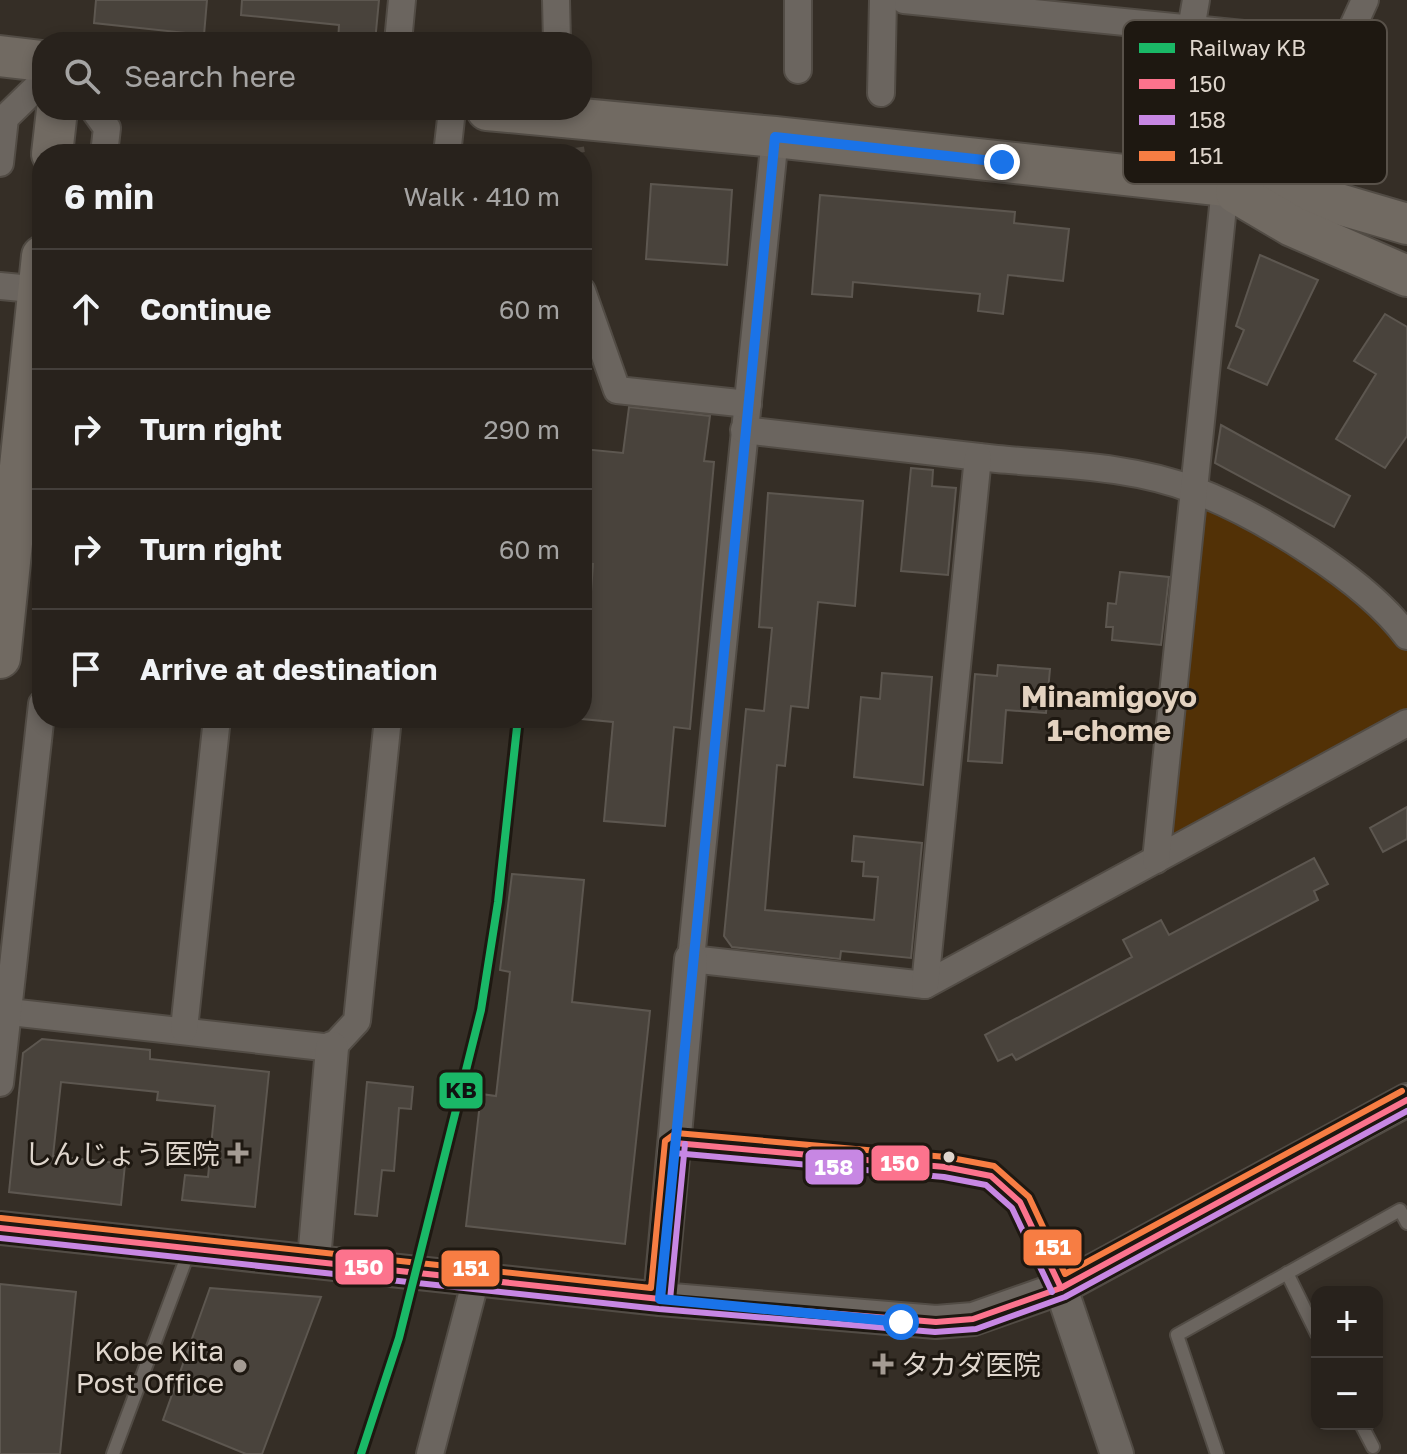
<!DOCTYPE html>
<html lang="en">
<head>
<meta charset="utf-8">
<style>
  body { margin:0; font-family:"Golos Text","Noto Sans JP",sans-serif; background:#302a25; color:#f1f3f6 }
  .controls { position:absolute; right:24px; bottom:24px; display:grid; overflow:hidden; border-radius:16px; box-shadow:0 4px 12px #0003 }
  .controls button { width:72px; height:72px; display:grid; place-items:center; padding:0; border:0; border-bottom:2px solid #443f3b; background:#28221c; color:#f1f3f6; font:40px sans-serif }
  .stop { position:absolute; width:24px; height:24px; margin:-18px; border:6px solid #1a73e8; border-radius:50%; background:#fff }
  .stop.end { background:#1a73e8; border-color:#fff; box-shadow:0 2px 8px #0008 }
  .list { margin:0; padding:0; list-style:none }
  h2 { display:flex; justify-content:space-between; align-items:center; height:104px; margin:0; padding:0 32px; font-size:34px }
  h2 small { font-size:26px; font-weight:400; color:#a5a4a3 }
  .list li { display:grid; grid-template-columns:52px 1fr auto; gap:24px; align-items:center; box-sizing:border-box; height:120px; padding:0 32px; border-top:2px solid #443f3b }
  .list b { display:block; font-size:30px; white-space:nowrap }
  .list em { font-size:26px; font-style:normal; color:#a5a4a3 }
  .icon { flex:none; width:44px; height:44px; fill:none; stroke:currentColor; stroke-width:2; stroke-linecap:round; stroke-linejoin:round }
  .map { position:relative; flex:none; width:1407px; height:1454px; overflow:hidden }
  .search { position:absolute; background:#28221c; box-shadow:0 4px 12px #0003; left:32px; top:32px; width:560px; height:88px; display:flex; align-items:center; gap:20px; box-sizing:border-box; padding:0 28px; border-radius:32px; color:#a5a4a3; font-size:30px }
  .panel { position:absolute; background:#28221c; box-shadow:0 4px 12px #0003; left:32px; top:144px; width:560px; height:584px; border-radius:32px }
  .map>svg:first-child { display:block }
</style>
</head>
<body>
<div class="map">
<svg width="1407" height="1454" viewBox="0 0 1407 1454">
  <rect width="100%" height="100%" fill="#352e26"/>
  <path fill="#523106" d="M 1194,489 L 1270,527 L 1407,636 L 1407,723 L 1156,860 Z"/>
  <g fill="#49433c" stroke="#5d5750" stroke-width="2">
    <path d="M 96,0 L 207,0 L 204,35 L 94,23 Z"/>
    <path d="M 242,0 L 379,0 L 375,42 L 338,42 L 339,25 L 241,15 Z"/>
    <path d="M 651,184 L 732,190 L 727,265 L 646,259 Z"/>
    <path d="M 820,195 L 1015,212 L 1014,223 L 1069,229 L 1063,281 L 1008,275 L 1003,314 L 978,311 L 980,294 L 853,282 L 852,297 L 812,294 Z"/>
    <path d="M 1260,255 L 1318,280 L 1267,385 L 1228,368 L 1244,330 L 1236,326 Z"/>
    <path d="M 1385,314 L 1407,327 L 1407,436 L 1385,468 L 1336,439 L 1376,374 L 1354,361 Z"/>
    <path d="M 629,407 L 710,416 L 704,461 L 714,462 L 690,729 L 674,727 L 665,826 L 604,821 L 613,722 L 582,719 L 593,564 L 582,563 L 583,449 L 623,453 Z"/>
    <path d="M 1221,425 L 1350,496 L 1334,527 L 1215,463 Z"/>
    <path d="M 911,468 L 933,470 L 932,486 L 956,488 L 948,575 L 901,571 Z"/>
    <path d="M 768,493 L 863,501 L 855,606 L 818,602 L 808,708 L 791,706 L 785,766 L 777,765 L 765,910 L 874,920 L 878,877 L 863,876 L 864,862 L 852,861 L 854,836 L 922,843 L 911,958 L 841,951 L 840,959 L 732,947 L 724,936 L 746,709 L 764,711 L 772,628 L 759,627 Z"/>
    <path d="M 1120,572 L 1169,577 L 1161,645 L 1112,640 L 1113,627 L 1106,627 L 1108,603 L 1116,604 Z"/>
    <path d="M 998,665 L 1050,669 L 1046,713 L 1006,710 L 1002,763 L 968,761 L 975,674 L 997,676 Z"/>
    <path d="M 882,673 L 932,677 L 923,785 L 854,777 L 861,697 L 880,699 Z"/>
    <path d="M 1407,807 L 1407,839 L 1383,852 L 1370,828 Z"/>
    <path d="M 1314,858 L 1328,884 L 1314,891 L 1318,900 L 1016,1060 L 1012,1054 L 998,1061 L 985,1035 L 1132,957 L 1123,940 L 1161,920 L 1169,935 Z"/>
    <path d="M 512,874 L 584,880 L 572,1002 L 650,1011 L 625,1244 L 466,1226 L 481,1094 L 496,1096 L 510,972 L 500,970 Z"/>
    <path d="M 42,1039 L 150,1050 L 150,1059 L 269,1072 L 255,1207 L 182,1200 L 185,1175 L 208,1177 L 215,1106 L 157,1100 L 158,1092 L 61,1082 L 53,1156 L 125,1164 L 121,1205 L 9,1192 L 23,1053 Z"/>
    <path d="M 367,1082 L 413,1087 L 411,1109 L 399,1108 L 394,1171 L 382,1170 L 377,1216 L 355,1214 Z"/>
    <path d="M 0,1284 L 76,1292 L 60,1454 L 0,1454 Z"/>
    <path d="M 210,1288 L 321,1297 L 262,1454 L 246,1454 L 163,1420 Z"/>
  </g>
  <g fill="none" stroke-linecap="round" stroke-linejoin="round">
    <path stroke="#4e473f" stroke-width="26" stroke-dasharray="26 13" stroke-linecap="butt" d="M 565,110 L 572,154"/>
    <g stroke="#524c45" stroke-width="16">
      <g id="service">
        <path d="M 1287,1273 L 1317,1334"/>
        <path d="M 1361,1424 L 1373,1447"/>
        <path d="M 113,1454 L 189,1251"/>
        <path d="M 1217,1454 L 1177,1335 L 1400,1210 L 1407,1223"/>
      </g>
    </g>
    <g stroke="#524c45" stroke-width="30">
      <g id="minor">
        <path d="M 556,0 L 557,42"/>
        <path d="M 798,0 L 798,70"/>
        <path d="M 904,0 L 1345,44 L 1365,0"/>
        <path d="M 1191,29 L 1196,0"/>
        <path d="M 398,42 L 402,0"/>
        <path d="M 881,93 L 883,0"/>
        <path d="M 94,110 L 107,128 L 104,154"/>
        <path d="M 775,137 L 691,959 L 925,985 L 1407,723"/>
        <path d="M 447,154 L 452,110"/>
        <path d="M 0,163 L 5,118 L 42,82"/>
        <path d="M 0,286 L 42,290"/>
        <path d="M 582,291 L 617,390 L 748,404"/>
        <path d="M 744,430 C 829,440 913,450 997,459 C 1062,465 1133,466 1194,490 C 1260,515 1366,580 1407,636"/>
        <path d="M 1156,860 L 1225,187"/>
        <path d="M 925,985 L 978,457"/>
        <path d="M 0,1011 L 332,1048 L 357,1021 L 388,718"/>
        <path d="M 184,1029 L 217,718"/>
        <path d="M 0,1083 L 42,704"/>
        <path d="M 675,1143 L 945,1167 L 991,1176 L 1020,1202 L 1061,1288"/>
        <path d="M 430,1454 L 476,1279"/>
      </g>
    </g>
    <g stroke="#524c45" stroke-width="36">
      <g id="tertiary">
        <path d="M 0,1228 L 660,1299 L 936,1322 L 973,1319 L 1061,1288 L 1407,1100"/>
        <path d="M 314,1260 L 332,1048"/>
        <path d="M 1061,1288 L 1117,1454"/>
        <path d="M 660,1299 L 691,959"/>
      </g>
    </g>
    <g stroke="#524c45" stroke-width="44">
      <g id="primary">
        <path d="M 0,56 L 42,61"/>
        <path d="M 487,110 L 775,137 L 1308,195 L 1407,224"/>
        <path d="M 52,154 L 57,110"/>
        <path d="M 1236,193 L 1292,226 L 1407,276"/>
        <path d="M 0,658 L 42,256"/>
      </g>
    </g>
    <use href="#service" stroke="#6b655f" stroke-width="12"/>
    <use href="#minor" stroke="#6b655f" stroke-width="26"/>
    <use href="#tertiary" stroke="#6b655f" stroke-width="32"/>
    <use href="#primary" stroke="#716a62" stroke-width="40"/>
    <g stroke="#1e1811" stroke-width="12">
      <g id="bus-1">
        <path d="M 675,1143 L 945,1167 L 991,1176 L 1020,1202 L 1061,1288"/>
        <path d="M 0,1228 L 660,1299 L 936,1322 L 973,1319 L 1061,1288 L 1407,1100"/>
        <path d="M 660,1299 L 675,1143"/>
      </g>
    </g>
    <g stroke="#1e1811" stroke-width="12">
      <g id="bus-2">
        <path d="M 674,1153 L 944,1177 L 986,1185 L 1012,1208 L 1052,1292"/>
        <path d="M 0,1238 L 659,1309 L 935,1332 L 976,1329 L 1065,1297 L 1407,1111"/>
        <path d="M 670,1300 L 685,1144"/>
      </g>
    </g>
    <g stroke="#1e1811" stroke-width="12">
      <path id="bus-3" d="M 1,1218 L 651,1288 L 665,1141 L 676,1133 L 946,1157 L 994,1166 L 1029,1197 L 1065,1274 L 1402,1091"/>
    </g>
    <use href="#bus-1" stroke="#fc738d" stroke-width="6"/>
    <use href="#bus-2" stroke="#c787e3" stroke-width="6"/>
    <use href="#bus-3" stroke="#f77d43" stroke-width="6"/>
    <g stroke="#1e1811" stroke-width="14">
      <path id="rail-1" d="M 361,1454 L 399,1338 L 481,1010 L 498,902 L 518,718"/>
    </g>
    <use href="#rail-1" stroke="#1ab867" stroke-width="8"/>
  </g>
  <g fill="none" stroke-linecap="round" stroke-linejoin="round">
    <path stroke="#1a73e8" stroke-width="10" d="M 901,1322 L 660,1299 L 775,137 L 1002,162"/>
  </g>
  <g fill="#a49b93" stroke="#1e1811" stroke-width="3">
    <path d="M234 1141h8v8h8v8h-8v8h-8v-8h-8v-8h8z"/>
    <path d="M879 1352h8v8h8v8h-8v8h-8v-8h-8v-8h8z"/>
    <circle cx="240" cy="1366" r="8"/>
  </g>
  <circle fill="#dfd6cd" stroke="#1e1811" stroke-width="3" cx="949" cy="1157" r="7"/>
  <g text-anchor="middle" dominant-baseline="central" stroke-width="6" stroke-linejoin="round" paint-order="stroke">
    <g font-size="28" fill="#dfd6cd" stroke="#1e1811" text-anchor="end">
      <text x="220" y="1153">しんじょう医院</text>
      <text x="224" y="1350">Kobe Kita<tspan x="224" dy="32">Post Office</tspan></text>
      <text x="901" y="1364" text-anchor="start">タカダ医院</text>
    </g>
    <g font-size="30" font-weight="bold" fill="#e3d2c0" stroke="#1e1811">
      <text x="1109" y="696">Minamigoyo<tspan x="1109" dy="34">1-chome</tspan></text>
    </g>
  </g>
  <rect x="1123" y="20" width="264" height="164" rx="12" fill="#1e1811" stroke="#585149" stroke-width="2"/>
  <rect x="1139" y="43" width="36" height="10" fill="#1ab867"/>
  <rect x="1139" y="79" width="36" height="10" fill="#fc738d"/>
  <rect x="1139" y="115" width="36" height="10" fill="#c787e3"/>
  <rect x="1139" y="151" width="36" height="10" fill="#f77d43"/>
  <g font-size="22" fill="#dfd6cd">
    <text x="1189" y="56">Railway KB</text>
    <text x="1189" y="92">150</text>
    <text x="1189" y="128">158</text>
    <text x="1189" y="164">151</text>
  </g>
  <g stroke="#1e1811" stroke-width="3">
    <rect x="438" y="1071" width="46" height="39" rx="8" fill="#1ab867"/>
    <rect x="870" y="1144" width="61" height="38" rx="8" fill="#fc738d"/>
    <rect x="804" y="1148" width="61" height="38" rx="8" fill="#c787e3"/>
    <rect x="1022" y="1228" width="61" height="39" rx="8" fill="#f77d43"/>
    <rect x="334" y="1248" width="61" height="38" rx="8" fill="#fc738d"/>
    <rect x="440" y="1249" width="61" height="39" rx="8" fill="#f77d43"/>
  </g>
  <g font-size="22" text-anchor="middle" font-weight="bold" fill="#fff">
    <text x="900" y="1171">150</text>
    <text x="834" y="1175">158</text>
    <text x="1053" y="1255">151</text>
    <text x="364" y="1275">150</text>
    <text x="471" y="1276">151</text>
  </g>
  <g font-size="22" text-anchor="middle" font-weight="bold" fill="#111">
    <text x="461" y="1098">KB</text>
  </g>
</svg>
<div class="controls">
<button>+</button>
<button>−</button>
</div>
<div class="stop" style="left:901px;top:1322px"></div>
<div class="stop end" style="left:1002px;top:162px"></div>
<div class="search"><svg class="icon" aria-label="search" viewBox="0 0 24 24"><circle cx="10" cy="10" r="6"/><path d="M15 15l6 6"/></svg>Search here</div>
<section class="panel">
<h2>6 min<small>Walk · 410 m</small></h2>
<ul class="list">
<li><svg class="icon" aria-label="ahead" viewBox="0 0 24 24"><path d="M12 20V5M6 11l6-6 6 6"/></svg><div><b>Continue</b></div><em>60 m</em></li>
<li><svg class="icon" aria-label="right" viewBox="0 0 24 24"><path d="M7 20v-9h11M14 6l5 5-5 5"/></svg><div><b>Turn right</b></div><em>290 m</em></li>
<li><svg class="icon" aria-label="right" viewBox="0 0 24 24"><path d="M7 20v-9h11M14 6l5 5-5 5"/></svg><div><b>Turn right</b></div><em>60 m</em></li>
<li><svg class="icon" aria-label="arrive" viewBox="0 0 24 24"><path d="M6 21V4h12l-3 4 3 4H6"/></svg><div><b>Arrive at destination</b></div></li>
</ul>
</section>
</div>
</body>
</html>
